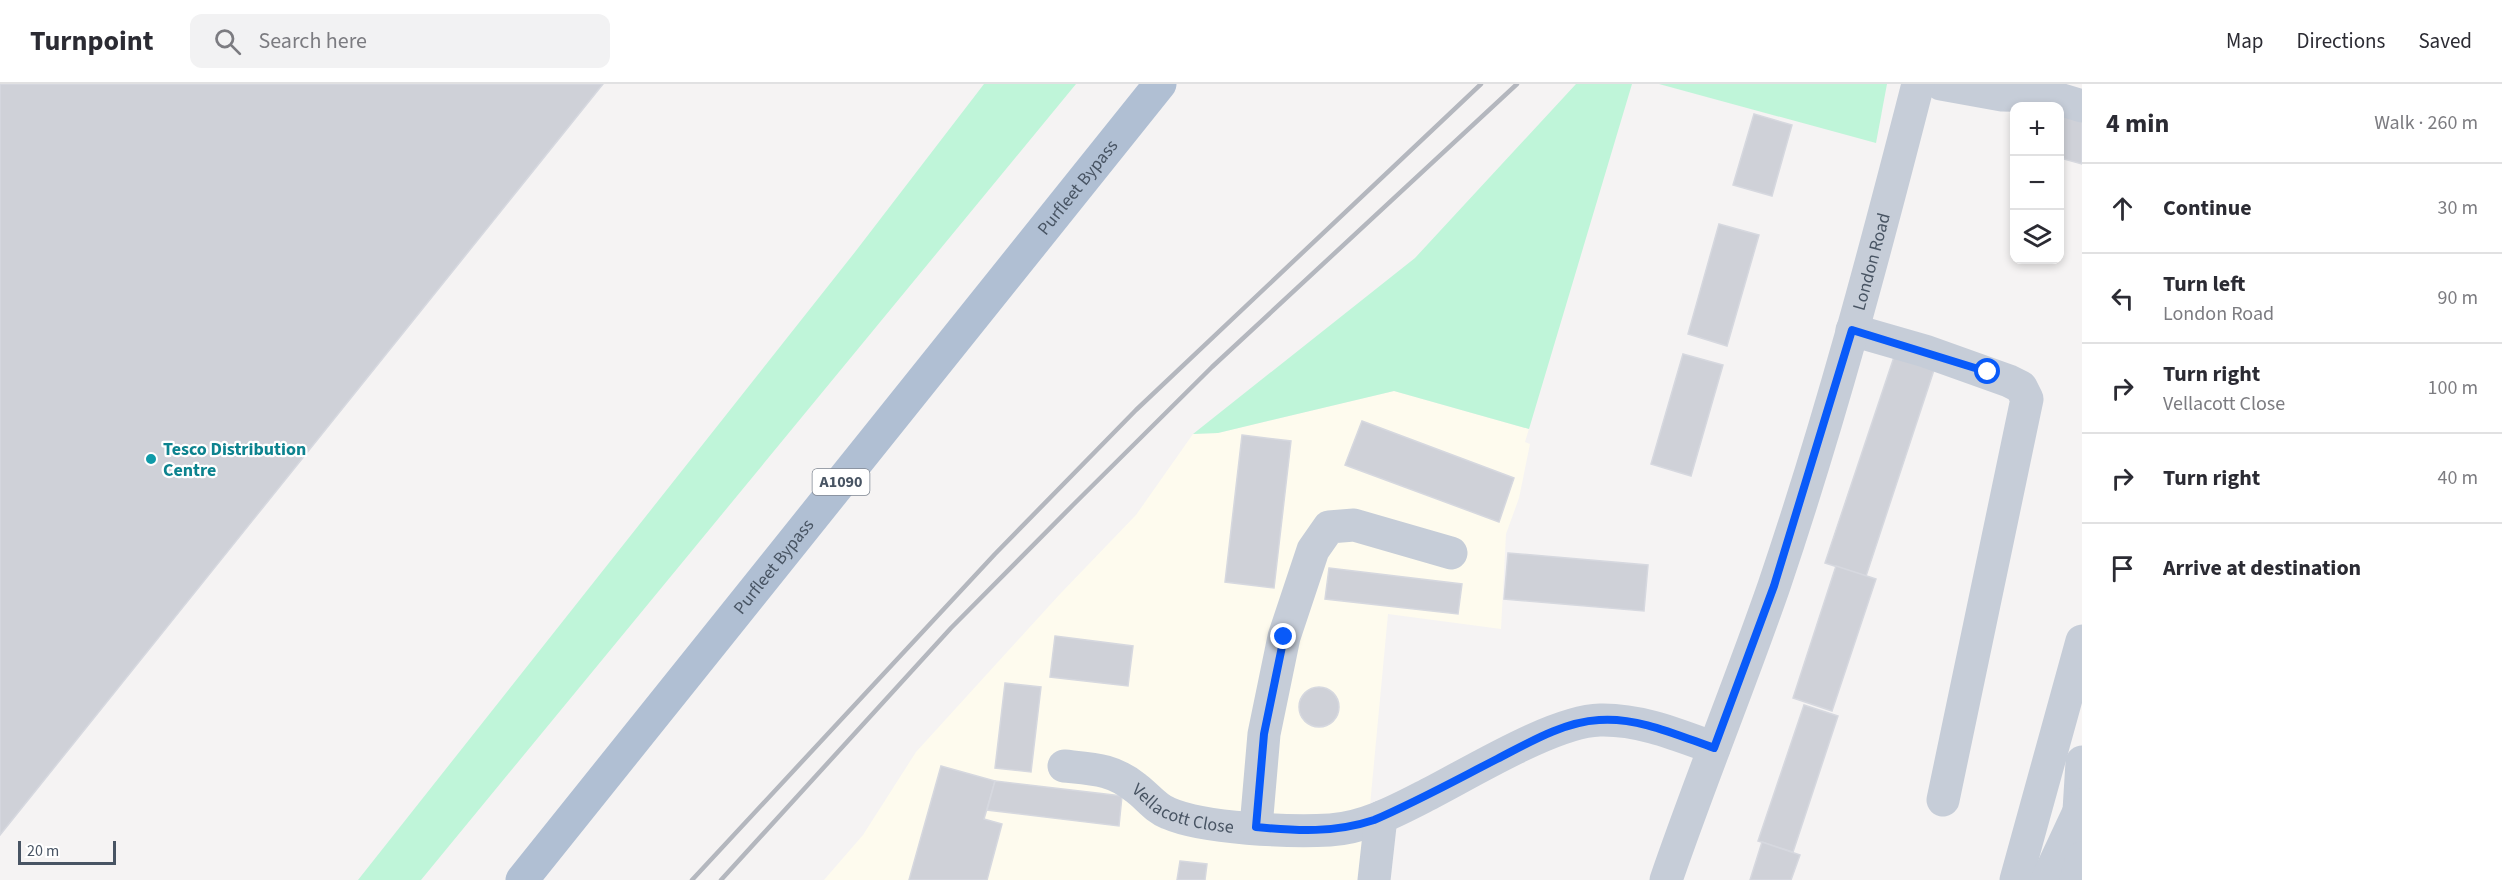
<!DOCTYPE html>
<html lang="en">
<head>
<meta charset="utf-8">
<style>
  body { margin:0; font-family:"Source Sans 3",sans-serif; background:#f2f2f3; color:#2b2b33 }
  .controls { position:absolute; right:18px; top:18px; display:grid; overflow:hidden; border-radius:12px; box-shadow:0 3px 9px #0003 }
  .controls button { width:54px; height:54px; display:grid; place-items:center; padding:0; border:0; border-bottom:2px solid #e1e1e2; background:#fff; color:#2b2b33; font:30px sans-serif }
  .scale { position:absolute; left:18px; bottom:15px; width:98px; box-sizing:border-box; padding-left:6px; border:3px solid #485463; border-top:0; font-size:16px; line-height:21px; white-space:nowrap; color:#485463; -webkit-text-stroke:4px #fff; paint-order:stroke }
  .stop { position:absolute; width:18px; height:18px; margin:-14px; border:4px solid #095af9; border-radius:50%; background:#fff }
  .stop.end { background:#095af9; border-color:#fff; box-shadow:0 2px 6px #0008 }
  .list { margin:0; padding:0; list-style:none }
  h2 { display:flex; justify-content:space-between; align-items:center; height:78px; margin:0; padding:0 24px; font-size:26px }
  h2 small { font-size:20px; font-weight:400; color:#7c7c81 }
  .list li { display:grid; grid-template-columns:39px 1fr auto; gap:18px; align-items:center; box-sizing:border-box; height:90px; padding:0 24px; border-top:2px solid #e1e1e2 }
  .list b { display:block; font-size:22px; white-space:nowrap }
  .list p { margin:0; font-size:20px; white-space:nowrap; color:#7c7c81 }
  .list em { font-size:20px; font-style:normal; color:#7c7c81 }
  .icon { flex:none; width:33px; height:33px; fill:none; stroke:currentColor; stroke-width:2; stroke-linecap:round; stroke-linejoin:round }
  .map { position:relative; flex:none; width:2082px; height:796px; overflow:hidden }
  header { display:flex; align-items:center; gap:36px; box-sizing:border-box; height:84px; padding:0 30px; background:#fff; border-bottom:2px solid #e1e1e2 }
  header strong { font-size:28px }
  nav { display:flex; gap:33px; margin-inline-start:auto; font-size:21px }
  .search { width:420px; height:54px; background:#f2f2f3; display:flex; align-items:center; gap:15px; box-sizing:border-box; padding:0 21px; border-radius:12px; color:#7c7c81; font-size:22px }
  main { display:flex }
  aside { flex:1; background:#fff }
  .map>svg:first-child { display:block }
</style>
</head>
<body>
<header>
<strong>Turnpoint</strong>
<div class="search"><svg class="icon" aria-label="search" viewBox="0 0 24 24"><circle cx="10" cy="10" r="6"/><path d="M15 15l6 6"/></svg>Search here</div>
<nav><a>Map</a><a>Directions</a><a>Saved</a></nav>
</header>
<main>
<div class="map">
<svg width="2082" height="796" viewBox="0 0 2082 796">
  <rect width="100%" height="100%" fill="#f5f3f3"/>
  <path fill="#fefbee" d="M 1394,307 L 1529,345 L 1525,358 L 1530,360 L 1519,414 L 1506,450 L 1501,545 L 1388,530 L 1363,796 L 824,796 L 863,751 L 916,668 L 1060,510 L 1136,431 L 1193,350 L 1218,349 Z"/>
  <g fill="#bff5d9">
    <path d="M 984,0 L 1076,0 L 421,796 L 358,796 L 855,168 Z"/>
    <path d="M 1576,0 L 1632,0 L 1529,345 L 1394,307 L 1218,349 L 1193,350 L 1415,174 Z"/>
    <path d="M 1659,0 L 1887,0 L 1876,59 Z"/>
  </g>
  <g fill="#cfd1d8" stroke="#d6d8df" stroke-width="1.5">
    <path d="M 0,0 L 603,0 L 0,751 Z"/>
    <path d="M 2063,26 L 2082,31 L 2082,80 L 2060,74 L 2060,40 Z"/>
    <path d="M 1754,30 L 1792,41 L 1772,112 L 1733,101 Z"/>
    <path d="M 1719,140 L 1759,151 L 1727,262 L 1688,250 Z"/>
    <path d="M 1896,267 L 1936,280 L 1866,492 L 1825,479 Z"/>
    <path d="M 1683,270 L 1723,281 L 1691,392 L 1651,380 Z"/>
    <path d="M 1362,337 L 1514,394 L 1499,438 L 1345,381 Z"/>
    <path d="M 1242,351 L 1291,357 L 1274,504 L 1225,498 Z"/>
    <path d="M 1508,469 L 1648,481 L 1644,527 L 1504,515 Z"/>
    <path d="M 1836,482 L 1876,495 L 1832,627 L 1793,614 Z"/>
    <path d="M 1329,484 L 1462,500 L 1458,530 L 1325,515 Z"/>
    <path d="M 1055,552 L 1133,562 L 1128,602 L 1050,593 Z"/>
    <path d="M 1005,599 L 1041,603 L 1031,688 L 995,684 Z"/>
    <circle cx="1319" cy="623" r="20"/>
    <path d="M 1804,621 L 1838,632 L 1793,768 L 1758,757 Z"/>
    <path d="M 941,682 L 995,697 L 984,735 L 1002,740 L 987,796 L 909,796 Z"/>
    <path d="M 995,697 L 1122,712 L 1119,742 L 987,726 Z"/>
    <path d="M 1762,758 L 1800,771 L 1791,796 L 1750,796 Z"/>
    <path d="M 1180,777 L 1207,780 L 1205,796 L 1177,796 Z"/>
  </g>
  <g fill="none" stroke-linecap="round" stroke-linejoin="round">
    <g stroke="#c6cdd8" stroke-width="33">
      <path d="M 1941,0 L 2002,11 L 2049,12 L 2082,22"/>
      <path d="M 1852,246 L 1925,267 L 2009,297 L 2021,303 L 2027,315 L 1943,716"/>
      <path id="s1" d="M 1064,682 C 1093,685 1113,685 1136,704 C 1147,712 1155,724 1168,729 C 1204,745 1290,748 1330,746 C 1363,744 1394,728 1423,713 C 1467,691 1553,637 1600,636 C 1640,635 1678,651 1714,664"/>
      <path d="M 1256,743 L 1264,650 L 1284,553 L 1313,466 L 1329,443 L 1354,441 L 1451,469"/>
      <path d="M 2078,743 L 2082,678"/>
      <path d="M 1374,796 L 1381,733"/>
      <path id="s2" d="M 1666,796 C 1700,697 1740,600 1774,502 C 1830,337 1875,168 1918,0"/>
      <path d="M 2016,796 L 2082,557"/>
      <path d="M 2047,796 L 2082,721"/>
      <path d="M 2076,796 L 2082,774"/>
    </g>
    <path stroke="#b0bfd3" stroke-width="33" id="s3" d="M 522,796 L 1160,0"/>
    <g stroke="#b4b7be" stroke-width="4.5">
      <path d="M 692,796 L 995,470 L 1136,326 L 1481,0"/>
      <path d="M 721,796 L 951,544 L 1073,421 L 1212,283 L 1517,0"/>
    </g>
  </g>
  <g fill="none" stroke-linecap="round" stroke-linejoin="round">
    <path stroke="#095af9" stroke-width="8" d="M 1284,553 L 1264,650 L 1256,743 C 1297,747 1335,749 1374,736 C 1416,718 1456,696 1497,675 C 1528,659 1563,638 1599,636 C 1638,633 1677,651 1714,664 L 1774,502 L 1852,246 L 1988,288"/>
  </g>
  <circle fill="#0f9aa8" stroke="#fff" stroke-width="2" cx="151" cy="375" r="6"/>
  <g text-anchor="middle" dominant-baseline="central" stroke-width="4.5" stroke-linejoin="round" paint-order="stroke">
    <rect fill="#fff" stroke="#7f8792" stroke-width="1.5" x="812.5" y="385" width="57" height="26" rx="4.5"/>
    <g font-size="16" font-weight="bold" fill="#485463">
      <text x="841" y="398">A1090</text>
    </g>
    <g font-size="18" fill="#485463" stroke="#fff">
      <text stroke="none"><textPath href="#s3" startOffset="888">Purfleet Bypass</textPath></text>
      <text stroke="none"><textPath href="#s2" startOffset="652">London Road</textPath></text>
      <text stroke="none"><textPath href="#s3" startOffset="402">Purfleet Bypass</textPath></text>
      <text stroke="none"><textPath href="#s1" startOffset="130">Vellacott Close</textPath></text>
    </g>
    <g font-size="18" font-weight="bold" fill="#0d838f" stroke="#fff" text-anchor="start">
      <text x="163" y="365">Tesco Distribution<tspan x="163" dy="21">Centre</tspan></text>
    </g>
  </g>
</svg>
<div class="controls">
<button>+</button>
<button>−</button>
<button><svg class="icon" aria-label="layers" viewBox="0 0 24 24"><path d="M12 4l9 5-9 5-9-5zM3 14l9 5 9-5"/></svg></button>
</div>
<div class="scale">20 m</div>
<div class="stop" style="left:1988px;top:288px"></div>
<div class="stop end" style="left:1284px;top:553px"></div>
</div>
<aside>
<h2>4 min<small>Walk · 260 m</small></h2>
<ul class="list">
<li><svg class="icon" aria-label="ahead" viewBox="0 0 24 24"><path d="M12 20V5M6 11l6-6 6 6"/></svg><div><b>Continue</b></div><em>30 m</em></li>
<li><svg class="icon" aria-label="left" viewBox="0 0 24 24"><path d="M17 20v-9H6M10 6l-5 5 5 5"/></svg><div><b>Turn left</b><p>London Road</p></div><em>90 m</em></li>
<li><svg class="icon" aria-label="right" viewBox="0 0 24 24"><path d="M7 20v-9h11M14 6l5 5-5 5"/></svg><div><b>Turn right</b><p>Vellacott Close</p></div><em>100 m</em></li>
<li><svg class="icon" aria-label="right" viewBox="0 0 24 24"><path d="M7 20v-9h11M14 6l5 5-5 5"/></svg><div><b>Turn right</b></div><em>40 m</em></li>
<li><svg class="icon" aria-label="arrive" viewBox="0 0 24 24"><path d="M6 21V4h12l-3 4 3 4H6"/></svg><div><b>Arrive at destination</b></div></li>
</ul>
</aside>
</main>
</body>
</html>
